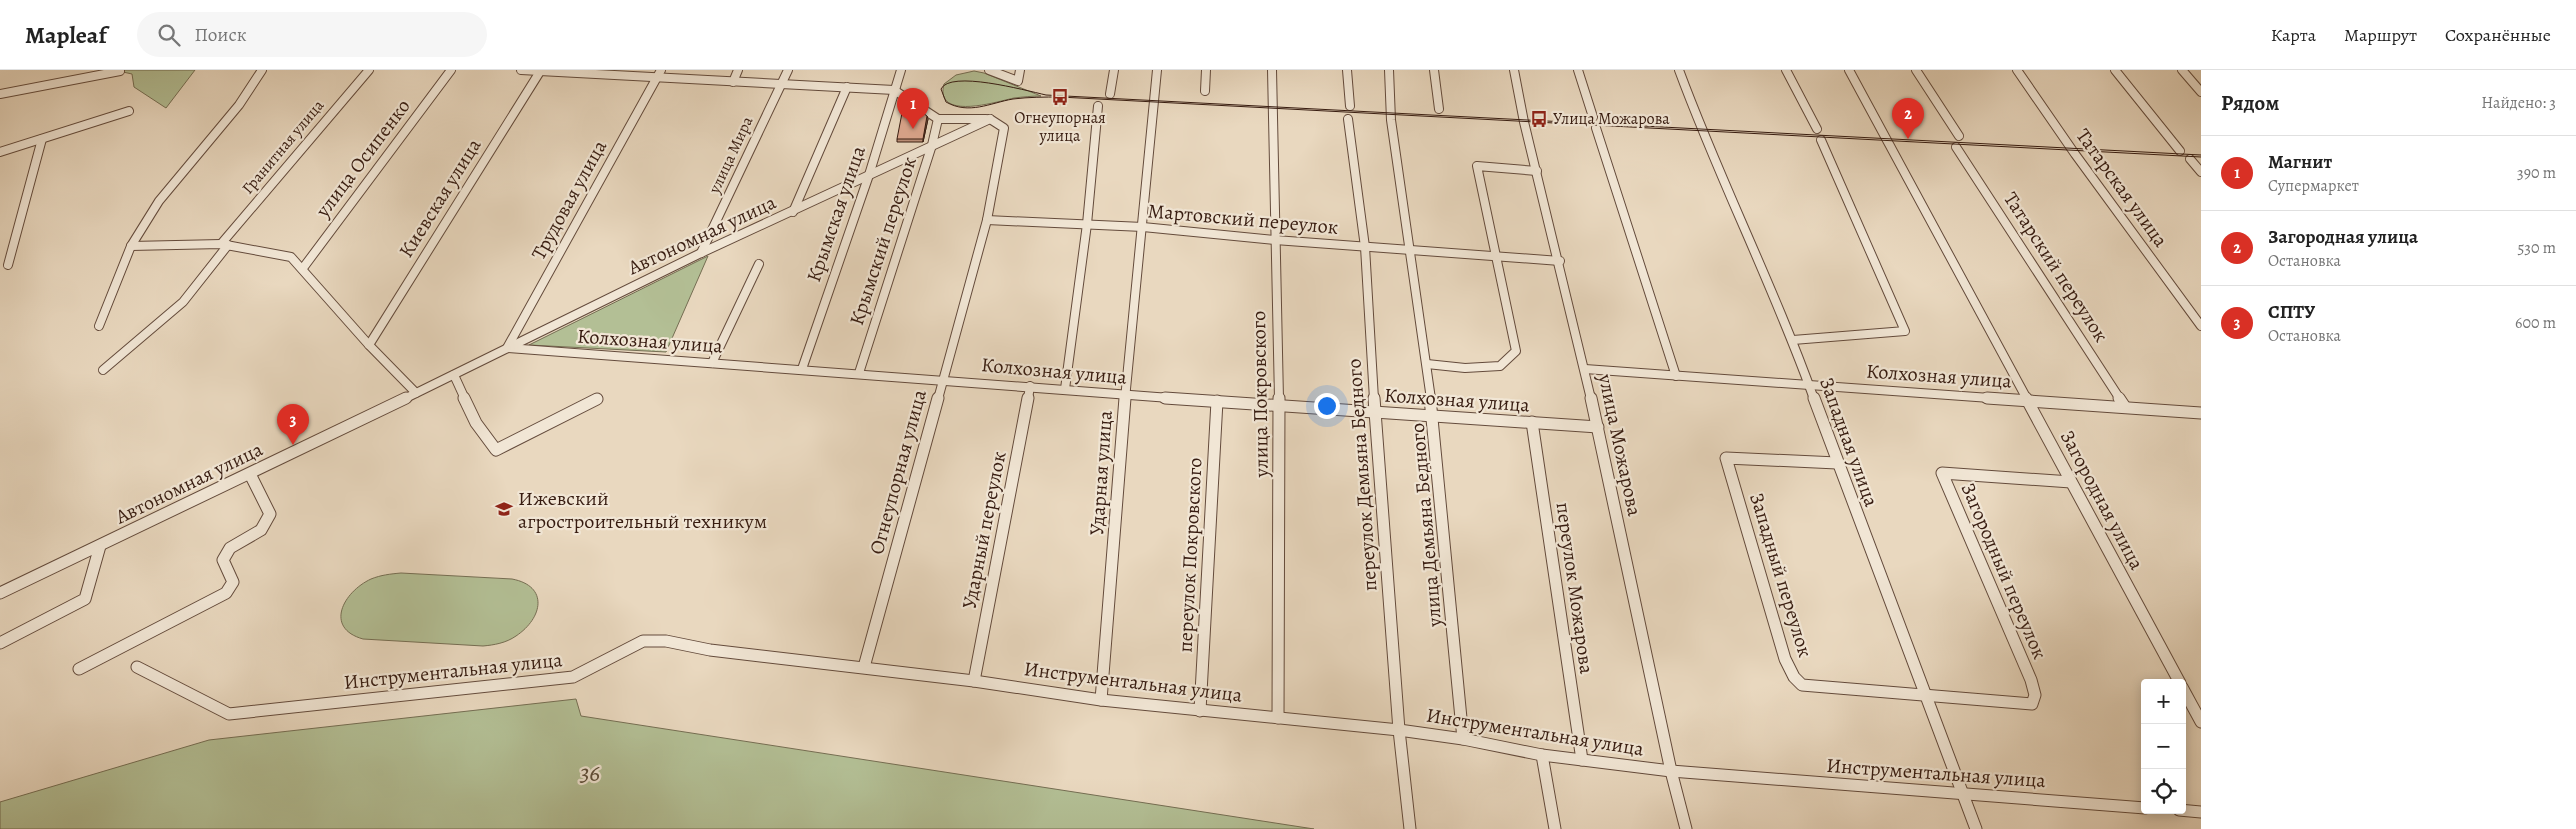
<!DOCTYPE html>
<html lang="ru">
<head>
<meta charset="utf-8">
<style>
  body { margin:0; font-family:Alegreya,serif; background:#f6f6f6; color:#222 }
  .controls { position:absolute; right:15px; bottom:15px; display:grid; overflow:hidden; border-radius:5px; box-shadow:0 2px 12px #0003 }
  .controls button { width:45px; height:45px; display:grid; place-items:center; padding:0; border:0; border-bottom:1px solid #e0e0e0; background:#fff; color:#222; font:25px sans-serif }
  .you { position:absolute; left:1326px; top:335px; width:18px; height:18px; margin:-12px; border:4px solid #fff; border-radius:50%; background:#1a73e8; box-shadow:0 0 0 8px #1a73e833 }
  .badge { display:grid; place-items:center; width:32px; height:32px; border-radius:50%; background:#d93025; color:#fff; font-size:16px; font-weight:700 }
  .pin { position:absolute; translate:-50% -41px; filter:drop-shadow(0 1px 2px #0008) }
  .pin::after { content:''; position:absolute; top:26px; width:18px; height:15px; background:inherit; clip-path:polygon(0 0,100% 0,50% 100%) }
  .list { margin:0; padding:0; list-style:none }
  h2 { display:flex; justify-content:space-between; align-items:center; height:65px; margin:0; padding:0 20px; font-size:21px }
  h2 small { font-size:16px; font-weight:400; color:#767676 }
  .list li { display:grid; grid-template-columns:32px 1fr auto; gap:15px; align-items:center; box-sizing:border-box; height:75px; padding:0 20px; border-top:1px solid #e0e0e0 }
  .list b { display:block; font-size:19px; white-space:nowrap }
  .list p { margin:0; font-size:16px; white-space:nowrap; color:#767676 }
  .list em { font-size:16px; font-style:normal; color:#767676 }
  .icon { flex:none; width:28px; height:28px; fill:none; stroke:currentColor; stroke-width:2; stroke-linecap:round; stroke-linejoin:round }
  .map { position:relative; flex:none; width:2201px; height:759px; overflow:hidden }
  header { display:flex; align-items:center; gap:30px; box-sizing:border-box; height:70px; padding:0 25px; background:#fff; border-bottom:1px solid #e0e0e0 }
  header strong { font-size:24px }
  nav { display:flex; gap:28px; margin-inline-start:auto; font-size:18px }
  .search { width:350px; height:45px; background:#f6f6f6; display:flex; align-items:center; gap:12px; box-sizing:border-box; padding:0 18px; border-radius:28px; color:#767676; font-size:19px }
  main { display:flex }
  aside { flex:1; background:#fff }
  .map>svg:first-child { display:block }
</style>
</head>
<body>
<header>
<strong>Mapleaf</strong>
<div class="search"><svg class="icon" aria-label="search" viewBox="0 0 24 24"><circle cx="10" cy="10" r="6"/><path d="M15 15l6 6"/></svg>Поиск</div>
<nav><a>Карта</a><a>Маршрут</a><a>Сохранённые</a></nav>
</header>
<main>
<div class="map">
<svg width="2201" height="759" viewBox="0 0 2201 759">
  <rect width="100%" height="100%" fill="#e9d8bf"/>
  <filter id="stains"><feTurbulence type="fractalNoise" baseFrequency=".004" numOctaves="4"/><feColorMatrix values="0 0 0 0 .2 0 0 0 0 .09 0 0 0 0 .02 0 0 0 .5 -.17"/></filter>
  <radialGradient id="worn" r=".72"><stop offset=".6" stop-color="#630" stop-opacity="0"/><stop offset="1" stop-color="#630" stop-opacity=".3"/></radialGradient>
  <g fill="#b3bf95" stroke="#756e53">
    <path d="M 114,0 L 195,0 L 166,38 L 134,17 L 132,4 Z"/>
    <path d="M 974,1 L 984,3 L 1041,26 C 1032,26 1022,27 1014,28 C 999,31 934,52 944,14 L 956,5 Z"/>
    <path d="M 708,186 L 666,282 L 529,275 Z"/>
    <path d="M 401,503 L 512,509 C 549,516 543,548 516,566 C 506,573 494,575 483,576 L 363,569 C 324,558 343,522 371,509 C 381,505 390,504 401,503 Z"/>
    <path d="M 576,629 L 581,646 L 1314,759 L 0,759 L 0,732 L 209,670 Z"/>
  </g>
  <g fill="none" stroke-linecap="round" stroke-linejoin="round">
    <g stroke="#644b3c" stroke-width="10">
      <g id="minor-far1">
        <path d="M 521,0 L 894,20 L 938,49 L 986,49"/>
        <path d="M 989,0 L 1018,11 L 1020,0"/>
        <path d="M 1272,0 L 1279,329"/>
        <path d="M 1347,0 L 1350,36"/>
        <path d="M 1389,0 L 1391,50 L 1431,329"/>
        <path d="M 1434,0 L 1439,39"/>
        <path d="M 1514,0 L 1524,52 L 1591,329"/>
        <path d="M 1578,0 L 1593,47"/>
        <path d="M 1679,0 C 1720,111 1774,217 1814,329"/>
        <path d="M 1786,0 L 1817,59"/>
        <path d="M 1849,0 L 2027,329"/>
        <path d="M 1916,0 L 1959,66"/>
        <path d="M 2017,0 L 2075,84 L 2201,256"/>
        <path d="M 2115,0 L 2180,81"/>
        <path d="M 2182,0 L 2201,22"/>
        <path d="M 733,12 L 738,0"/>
        <path d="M 1205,21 L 1206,0"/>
        <path d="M 0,24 L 120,1"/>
        <path d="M 1110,24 L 1114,0"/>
        <path d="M 1348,49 L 1365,177 L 1374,329"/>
        <path d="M 1596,58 L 1676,306"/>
        <path d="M 1956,77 L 2120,329"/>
        <path d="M 0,82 L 129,41"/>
        <path d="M 2190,89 L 2201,102"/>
        <path d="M 793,142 L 847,17"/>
        <path d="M 987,150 L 1143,157 L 1275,170 L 1560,191"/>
        <path d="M 221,174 L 369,0"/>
        <path d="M 131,176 L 221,174 L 291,187 L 369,275 L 416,323"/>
        <path d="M 701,183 L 788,0"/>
        <path d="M 8,195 L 42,69"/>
        <path d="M 303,198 L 451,0"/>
        <path d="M 99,256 L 131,176 L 159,131 L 239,35 L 262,0"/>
        <path d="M 1793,270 L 1905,261 L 1821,70"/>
        <path d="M 369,275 L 541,0"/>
        <path d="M 507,278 L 661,0"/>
        <path d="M 508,278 L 1183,329"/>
        <path d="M 712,293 L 759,194"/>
        <path d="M 1427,294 L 1465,298 L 1500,296 L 1516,281 L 1477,96 L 1537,101"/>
        <path d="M 802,299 L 869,105 L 901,0"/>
        <path d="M 1585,299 L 2004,329"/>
        <path d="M 103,300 L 183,232 L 228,175"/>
        <path d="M 859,303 L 932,75 L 938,49"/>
        <path d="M 454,305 L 465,329"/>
        <path d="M 1065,319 L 1087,154 L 1098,36"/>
        <path d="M 404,329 L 701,183 L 990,49"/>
        <path d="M 938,329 L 987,150 L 1004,58 L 990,49"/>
        <path d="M 1028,329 L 1030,316"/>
        <path d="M 1125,329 L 1157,0"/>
      </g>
    </g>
    <g stroke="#644b3c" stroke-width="13">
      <g id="minor">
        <path d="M 464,328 L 476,353 L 496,380 L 597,329"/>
        <path d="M 1165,328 L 1598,357"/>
        <path d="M 1374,328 L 1399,660 L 1410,759"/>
        <path d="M 1430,328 L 1463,669"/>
        <path d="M 1591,328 L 1671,701 L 1686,759"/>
        <path d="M 1814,328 L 1976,759"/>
        <path d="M 1987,328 L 2201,343"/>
        <path d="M 2026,328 L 2180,613"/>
        <path d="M 2119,328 L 2125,337"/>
        <path d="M 1532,352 L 1582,690"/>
        <path d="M 1837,393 L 1726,388 L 1785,589 L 1794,607 L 1802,615 L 2032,634 L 2035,625 L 2031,610 L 1942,403 L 2071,412"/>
        <path d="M 0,523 L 406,328"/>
        <path d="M 0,573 L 85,529 L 100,476"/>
        <path d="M 137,597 L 229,644 L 573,607 L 643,571 L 666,571 L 710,580 L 974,611 L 1101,630 L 1399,660 L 1463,669 L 1542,685 L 1671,701 L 2145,738"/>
        <path d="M 864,597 L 938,328"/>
        <path d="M 79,599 L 226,523 L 233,512 L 223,490 L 230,478 L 261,460 L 270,444 L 250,404"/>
        <path d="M 974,611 L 1028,328"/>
        <path d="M 2182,617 L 2201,652"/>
        <path d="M 1101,630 L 1125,328"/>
        <path d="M 1200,641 L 1217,331"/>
        <path d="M 1278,648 L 1279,328"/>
        <path d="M 1542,685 L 1555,759"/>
        <path d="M 2179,740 L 2201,742"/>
      </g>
    </g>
    <use href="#minor-far1" stroke="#f1e6d5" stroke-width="8"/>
    <use href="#minor" stroke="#f1e6d5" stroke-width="11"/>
    <path stroke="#371c11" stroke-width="1" d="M 2201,85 L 1046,25 C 1024,20 950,0 941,19 L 946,32 C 969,45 990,33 1013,29 C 1029,27 1045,27 1060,27 L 2201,87"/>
  </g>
  <path fill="#bd8f79" stroke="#371c11" d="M 928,49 L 923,72 L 897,72 L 897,69 Z"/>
  <path fill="#9a7463" stroke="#371c11" d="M 927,46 L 928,49 L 923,72 L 923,69 Z"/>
  <path fill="#dca68d" stroke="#371c11" d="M 902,43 L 923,43 L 927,46 L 923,69 L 897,69 Z"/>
  <defs>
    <g id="bus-bare" transform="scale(1.35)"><path d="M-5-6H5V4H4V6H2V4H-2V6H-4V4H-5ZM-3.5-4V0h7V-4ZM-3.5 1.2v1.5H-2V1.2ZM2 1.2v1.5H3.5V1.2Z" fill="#8f2418" stroke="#f1e6d5" stroke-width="2.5" paint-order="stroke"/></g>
    <g id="university-bare" transform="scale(1.35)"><path d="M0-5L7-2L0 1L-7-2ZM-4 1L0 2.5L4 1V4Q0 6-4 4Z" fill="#8f2418" stroke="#f1e6d5" stroke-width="2.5" paint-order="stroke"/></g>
  </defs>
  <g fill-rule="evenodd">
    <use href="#bus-bare" x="1060" y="27"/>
    <use href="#bus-bare" x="1539" y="49"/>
    <use href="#university-bare" x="504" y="439"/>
  </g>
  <g text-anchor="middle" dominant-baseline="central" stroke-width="4.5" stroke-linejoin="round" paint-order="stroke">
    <g font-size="16" fill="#371c11" stroke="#f1e6d5">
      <text x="1060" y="48">Огнеупорная<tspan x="1060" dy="18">улица</tspan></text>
      <text x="1553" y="49" text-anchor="start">Улица Можарова</text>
    </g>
    <g font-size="16" fill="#371c11" stroke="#f1e6d5">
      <text transform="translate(283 77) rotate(-50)">Гранитная улица</text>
      <text transform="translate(731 85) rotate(-65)">улица Мира</text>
    </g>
    <g font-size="20" fill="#371c11" stroke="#f1e6d5">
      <text transform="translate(363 88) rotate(-53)">улица Осипенко</text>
      <text transform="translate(2122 118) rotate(54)">Татарская улица</text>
      <text transform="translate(440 128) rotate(-58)">Киевская улица</text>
      <text transform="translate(569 130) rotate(-61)">Трудовая улица</text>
      <text transform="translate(836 144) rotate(-71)">Крымская улица</text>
      <text transform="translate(1243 149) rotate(5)">Мартовский переулок</text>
      <text transform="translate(702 165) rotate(-25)">Автономная улица</text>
      <text transform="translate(883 171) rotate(-72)">Крымский переулок</text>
      <text transform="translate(2056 197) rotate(57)">Татарский переулок</text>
      <text transform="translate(650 271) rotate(4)">Колхозная улица</text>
      <text transform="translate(1054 301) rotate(5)">Колхозная улица</text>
      <text transform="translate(1939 306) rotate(4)">Колхозная улица</text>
      <text transform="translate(1260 324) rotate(-91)">улица Покровского</text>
      <text transform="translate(1457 330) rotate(4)">Колхозная улица</text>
      <text transform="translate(1849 372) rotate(70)">Западная улица</text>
      <text transform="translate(1620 375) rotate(78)">улица Можарова</text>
      <text transform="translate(898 402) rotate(-75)">Огнеупорная улица</text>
      <text transform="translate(1101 403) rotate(-86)">Ударная улица</text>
      <text transform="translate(1362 405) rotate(-94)">переулок Демьяна Бедного</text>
      <text transform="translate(189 413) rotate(-26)">Автономная улица</text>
      <text transform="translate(2102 430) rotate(62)">Загородная улица</text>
      <text transform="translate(1426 455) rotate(-95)">улица Демьяна Бедного</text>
      <text transform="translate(984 460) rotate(-79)">Ударный переулок</text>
      <text transform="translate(1190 485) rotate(-87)">переулок Покровского</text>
      <text transform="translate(2004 501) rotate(67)">Загородный переулок</text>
      <text transform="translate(1781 505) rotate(73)">Западный переулок</text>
      <text transform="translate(1575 518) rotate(82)">переулок Можарова</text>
      <text transform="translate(453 601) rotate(-6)">Инструментальная улица</text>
      <text transform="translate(1133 612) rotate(7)">Инструментальная улица</text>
      <text transform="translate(1535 662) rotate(9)">Инструментальная улица</text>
      <text transform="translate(1936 703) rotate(4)">Инструментальная улица</text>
    </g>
    <g font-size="20" fill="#371c11" stroke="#f1e6d5" text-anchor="start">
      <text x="518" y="428">Ижевский<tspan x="518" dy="23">агростроительный техникум</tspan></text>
    </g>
    <g font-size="24" font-style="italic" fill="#5c4d39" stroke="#f1e6d5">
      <text x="590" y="703">36</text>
    </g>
  </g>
  <rect width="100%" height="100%" filter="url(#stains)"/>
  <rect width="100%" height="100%" fill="url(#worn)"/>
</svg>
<div class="controls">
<button>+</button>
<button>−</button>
<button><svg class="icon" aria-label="locate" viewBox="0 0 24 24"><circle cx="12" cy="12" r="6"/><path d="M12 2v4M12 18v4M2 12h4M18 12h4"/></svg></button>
</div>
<div class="you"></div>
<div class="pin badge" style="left:913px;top:59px">1</div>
<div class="pin badge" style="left:1908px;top:69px">2</div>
<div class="pin badge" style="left:293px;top:375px">3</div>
</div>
<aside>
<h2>Рядом<small>Найдено: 3</small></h2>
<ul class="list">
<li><span class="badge">1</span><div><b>Магнит</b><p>Супермаркет</p></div><em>390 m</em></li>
<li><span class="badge">2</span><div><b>Загородная улица</b><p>Остановка</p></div><em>530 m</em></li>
<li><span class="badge">3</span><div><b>СПТУ</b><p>Остановка</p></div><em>600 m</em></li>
</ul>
</aside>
</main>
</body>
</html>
